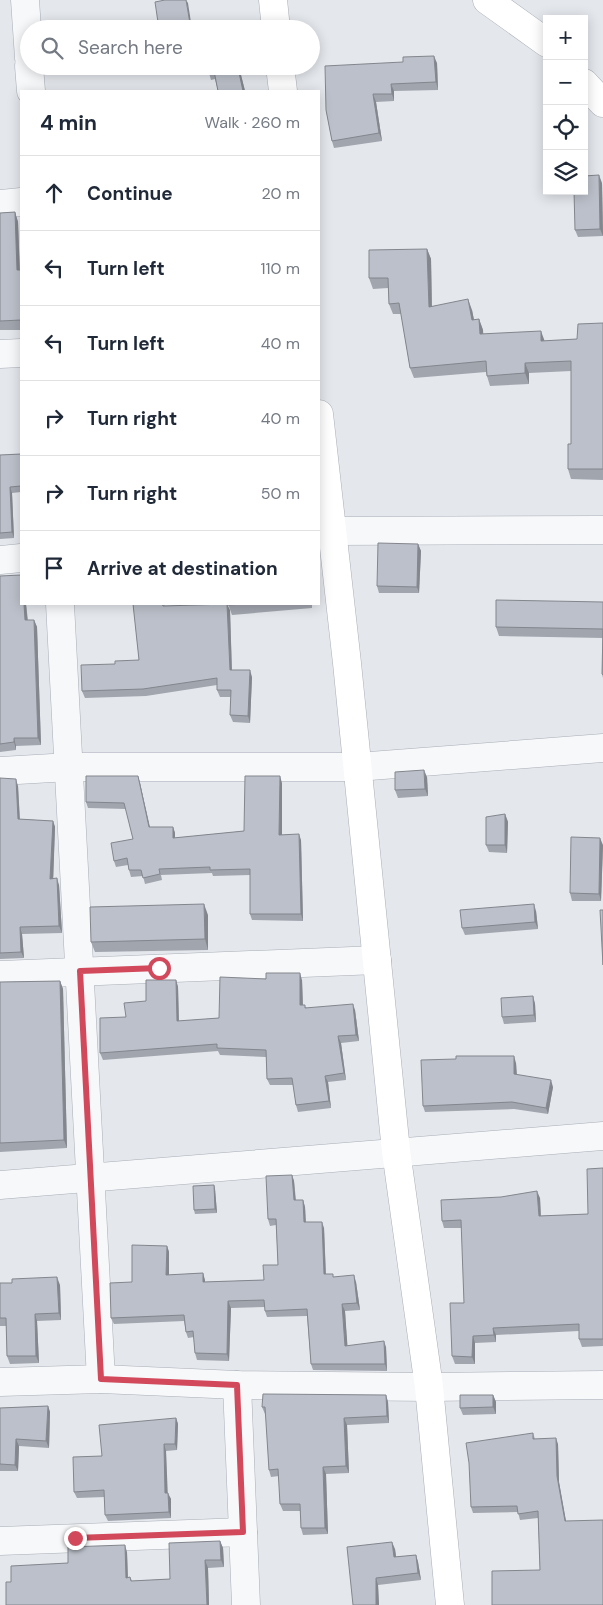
<!DOCTYPE html>
<html lang="en">
<head>
<meta charset="utf-8">
<style>
  body { margin:0; font-family:"DM Sans",sans-serif; background:#f6f6f7; color:#1f2937 }
  .controls { position:absolute; right:15px; top:15px; display:grid; overflow:hidden; border-radius:0px; box-shadow:0 2px 12px #0003 }
  .controls button { width:45px; height:45px; display:grid; place-items:center; padding:0; border:0; border-bottom:1px solid #e0e1e3; background:#fff; color:#1f2937; font:25px sans-serif }
  .stop { position:absolute; width:15px; height:15px; margin:-11px; border:4px solid #d1495b; border-radius:50%; background:#fff }
  .stop.end { background:#d1495b; border-color:#fff; box-shadow:0 1px 5px #0008 }
  .list { margin:0; padding:0; list-style:none }
  h2 { display:flex; justify-content:space-between; align-items:center; height:65px; margin:0; padding:0 20px; font-size:21px }
  h2 small { font-size:16px; font-weight:400; color:#747a83 }
  .list li { display:grid; grid-template-columns:32px 1fr auto; gap:15px; align-items:center; box-sizing:border-box; height:75px; padding:0 20px; border-top:1px solid #e0e1e3 }
  .list b { display:block; font-size:19px; white-space:nowrap }
  .list em { font-size:16px; font-style:normal; color:#747a83 }
  .icon { flex:none; width:28px; height:28px; fill:none; stroke:currentColor; stroke-width:2; stroke-linecap:round; stroke-linejoin:round }
  .map { position:relative; flex:none; width:603px; height:1605px; overflow:hidden }
  .search { position:absolute; background:#fff; box-shadow:0 2px 12px #0003; left:20px; top:20px; width:300px; height:55px; display:flex; align-items:center; gap:12px; box-sizing:border-box; padding:0 18px; border-radius:28px; color:#747a83; font-size:19px }
  .panel { position:absolute; background:#fff; box-shadow:0 2px 12px #0003; left:20px; top:90px; width:300px; height:515px; border-radius:0px }
  .map>svg:first-child { display:block }
</style>
</head>
<body>
<div class="map">
<svg width="603" height="1605" viewBox="0 0 603 1605">
  <rect width="100%" height="100%" fill="#e4e7ec"/>
  <g fill="none" stroke-linecap="round" stroke-linejoin="round">
    <g stroke="#a9aeb7" stroke-width="29">
      <g id="minor">
        <path d="M 25,0 L 29,58"/>
        <path d="M 29,66 L 31,91"/>
        <path d="M 0,204 L 21,202"/>
        <path d="M 0,354 L 21,353"/>
        <path d="M 333,531 L 603,530"/>
        <path d="M 0,560 L 21,558"/>
        <path d="M 60,604 L 101,1379"/>
        <path d="M 0,771 L 70,767 L 357,767 L 603,748"/>
        <path d="M 0,975 L 377,960"/>
        <path d="M 0,1185 L 603,1136"/>
        <path d="M 0,1382 L 101,1379 L 237,1385 L 429,1387 L 603,1385"/>
        <path d="M 237,1385 L 246,1605"/>
        <path d="M 0,1541 L 243,1532"/>
      </g>
    </g>
    <g stroke="#a9aeb7" stroke-width="29">
      <g id="secondary">
        <path d="M 273,0 L 276,29"/>
        <path d="M 487,0 L 547,43"/>
        <path d="M 280,66 L 283,91"/>
        <path d="M 584,83 L 603,103"/>
        <path d="M 319,414 L 347,663 L 396,1151 L 429,1387 L 450,1605"/>
      </g>
    </g>
    <use href="#minor" stroke="#f7f8fa" stroke-width="28"/>
    <use href="#secondary" stroke="#fff" stroke-width="28"/>
  </g>
  <g fill="#a1a5ae">
    <path d="M 437,63 L 438,90 L 394,91 L 394,101 L 376,102 L 382,141 L 334,148 L 332,141 L 326,110 Z"/>
    <path d="M 157,66 L 199,66 L 199,67 L 160,73 Z"/>
    <path d="M 207,66 L 243,66 L 245,74 L 241,75 L 245,91 L 218,91 L 215,79 L 211,80 Z"/>
    <path d="M 602,183 L 603,236 L 578,237 L 575,230 Z"/>
    <path d="M 15,212 L 18,222 L 20,270 L 21,270 L 21,330 L 0,330 L 0,213 Z"/>
    <path d="M 427,249 L 431,259 L 432,306 L 472,310 L 474,320 L 479,319 L 483,330 L 483,334 L 544,341 L 577,339 L 603,323 L 603,480 L 571,479 L 568,469 L 571,444 L 571,371 L 529,373 L 529,384 L 490,386 L 487,376 L 486,372 L 414,378 L 410,368 L 401,314 L 393,314 L 389,304 L 388,288 L 373,289 L 369,278 Z"/>
    <path d="M 21,454 L 21,492 L 12,493 L 14,538 L 0,539 L 0,455 Z"/>
    <path d="M 418,544 L 421,551 L 419,593 L 379,593 L 377,586 Z"/>
    <path d="M 0,576 L 21,604 L 26,604 L 28,620 L 34,620 L 37,627 L 41,745 L 16,746 L 16,750 L 0,752 Z"/>
    <path d="M 603,602 L 603,678 L 602,674 L 603,638 L 499,636 L 496,627 Z"/>
    <path d="M 133,604 L 164,604 L 165,606 L 230,610 L 232,670 L 252,677 L 250,723 L 233,722 L 230,715 L 231,697 L 220,697 L 217,690 L 217,685 L 146,696 L 85,698 L 82,691 L 115,664 L 139,660 Z"/>
    <path d="M 228,604 L 312,604 L 312,608 L 232,615 Z"/>
    <path d="M 138,776 L 140,783 L 150,827 L 173,827 L 175,833 L 175,838 L 244,831 L 282,783 L 282,835 L 301,840 L 303,921 L 252,920 L 250,914 L 250,875 L 213,876 L 212,873 L 161,875 L 162,880 L 145,884 L 143,876 L 131,877 L 129,870 L 128,865 L 116,867 L 114,861 L 133,839 L 126,809 L 88,808 L 86,802 Z"/>
    <path d="M 427,777 L 428,796 L 398,798 L 395,790 Z"/>
    <path d="M 0,778 L 18,786 L 20,819 L 53,821 L 55,827 L 53,879 L 59,885 L 62,933 L 22,934 L 24,958 L 0,959 Z"/>
    <path d="M 505,814 L 508,822 L 507,853 L 489,852 L 486,845 Z"/>
    <path d="M 603,845 L 601,901 L 572,901 L 570,893 Z"/>
    <path d="M 536,911 L 538,929 L 465,935 L 462,928 Z"/>
    <path d="M 208,915 L 208,950 L 95,952 L 91,942 Z"/>
    <path d="M 266,979 L 302,980 L 303,1005 L 307,1008 L 355,1010 L 359,1041 L 341,1043 L 346,1080 L 328,1082 L 331,1108 L 298,1112 L 296,1105 L 293,1085 L 270,1085 L 267,1079 L 266,1057 L 220,1055 L 218,1051 L 103,1060 L 100,1053 L 126,1017 L 146,1001 L 176,980 L 178,987 L 179,1021 L 219,1018 Z"/>
    <path d="M 60,981 L 63,989 L 67,1148 L 0,1152 L 0,982 Z"/>
    <path d="M 533,996 L 535,1004 L 536,1022 L 504,1024 L 502,1017 Z"/>
    <path d="M 516,1063 L 517,1075 L 553,1087 L 548,1114 L 514,1109 L 425,1112 L 423,1106 Z"/>
    <path d="M 603,1168 L 603,1346 L 582,1347 L 579,1339 L 579,1331 L 496,1335 L 496,1342 L 475,1343 L 475,1364 L 455,1364 L 452,1356 L 464,1303 L 462,1228 L 444,1228 L 442,1221 L 540,1198 L 541,1216 L 588,1214 Z"/>
    <path d="M 292,1175 L 294,1181 L 296,1200 L 303,1200 L 305,1207 L 306,1222 L 324,1228 L 326,1274 L 334,1277 L 356,1282 L 360,1310 L 345,1311 L 347,1346 L 386,1347 L 387,1371 L 313,1370 L 311,1364 L 307,1316 L 267,1317 L 265,1311 L 265,1307 L 231,1308 L 229,1361 L 197,1360 L 195,1353 L 194,1337 L 188,1338 L 186,1332 L 184,1321 L 114,1324 L 111,1318 L 132,1282 L 167,1246 L 169,1252 L 169,1275 L 203,1273 L 205,1282 L 264,1280 L 278,1265 L 276,1225 L 270,1226 L 268,1219 Z"/>
    <path d="M 214,1185 L 215,1189 L 217,1213 L 195,1214 L 194,1210 Z"/>
    <path d="M 0,1283 L 60,1285 L 61,1320 L 37,1321 L 39,1363 L 10,1364 L 7,1356 L 6,1326 L 0,1326 Z"/>
    <path d="M 386,1395 L 388,1402 L 389,1423 L 347,1425 L 349,1473 L 326,1474 L 328,1534 L 303,1535 L 301,1528 L 300,1511 L 283,1511 L 280,1504 L 279,1476 L 271,1477 L 269,1470 L 266,1414 L 265,1414 L 262,1407 Z"/>
    <path d="M 493,1395 L 496,1402 L 496,1414 L 463,1415 L 460,1408 Z"/>
    <path d="M 48,1406 L 50,1412 L 49,1448 L 19,1446 L 18,1471 L 0,1471 L 0,1408 Z"/>
    <path d="M 176,1418 L 178,1424 L 177,1450 L 166,1451 L 167,1493 L 171,1499 L 171,1518 L 108,1521 L 105,1515 L 105,1497 L 77,1498 L 74,1492 L 102,1456 Z"/>
    <path d="M 533,1433 L 535,1439 L 558,1444 L 559,1482 L 566,1521 L 540,1570 L 538,1518 L 520,1520 L 518,1512 L 473,1513 L 471,1507 Z"/>
    <path d="M 220,1541 L 223,1548 L 224,1567 L 208,1568 L 209,1605 L 11,1582 L 68,1563 L 127,1552 L 128,1577 L 130,1577 L 132,1581 L 170,1579 Z"/>
    <path d="M 395,1549 L 396,1557 L 416,1555 L 418,1562 L 421,1580 L 378,1585 L 379,1605 L 353,1605 Z"/>
  </g>
  <g fill="#83868d">
    <path d="M 186,0 L 188,3 L 192,29 L 191,29 Z"/>
    <path d="M 434,56 L 437,63 L 438,90 L 436,82 Z"/>
    <path d="M 238,68 L 241,75 L 245,91 L 243,91 Z"/>
    <path d="M 391,84 L 394,91 L 394,101 L 392,94 Z"/>
    <path d="M 373,94 L 376,102 L 382,141 L 379,133 Z"/>
    <path d="M 599,175 L 602,183 L 603,236 L 600,229 Z"/>
    <path d="M 15,212 L 18,222 L 20,279 L 17,270 Z"/>
    <path d="M 427,249 L 431,259 L 432,317 L 429,307 Z"/>
    <path d="M 468,299 L 472,310 L 476,330 L 472,320 Z"/>
    <path d="M 479,319 L 483,330 L 484,344 L 480,334 Z"/>
    <path d="M 541,331 L 545,342 L 541,341 Z"/>
    <path d="M 525,363 L 529,373 L 529,384 L 525,373 Z"/>
    <path d="M 10,487 L 12,493 L 14,538 L 12,532 Z"/>
    <path d="M 418,544 L 421,551 L 419,593 L 417,587 Z"/>
    <path d="M 24,604 L 26,604 L 28,627 L 25,620 Z"/>
    <path d="M 227,604 L 230,610 L 232,677 L 230,670 Z"/>
    <path d="M 34,620 L 37,627 L 41,745 L 38,738 Z"/>
    <path d="M 250,670 L 252,677 L 250,723 L 248,716 Z"/>
    <path d="M 14,738 L 16,746 L 16,750 L 14,742 Z"/>
    <path d="M 424,770 L 427,777 L 428,796 L 425,789 Z"/>
    <path d="M 138,776 L 140,783 L 151,833 L 149,827 Z"/>
    <path d="M 280,776 L 282,783 L 282,841 L 279,835 Z"/>
    <path d="M 16,779 L 18,786 L 20,826 L 18,819 Z"/>
    <path d="M 505,814 L 508,822 L 507,853 L 505,845 Z"/>
    <path d="M 53,821 L 55,827 L 53,885 L 50,879 Z"/>
    <path d="M 173,827 L 175,833 L 175,844 L 173,838 Z"/>
    <path d="M 299,834 L 301,840 L 303,921 L 301,914 Z"/>
    <path d="M 600,838 L 603,845 L 601,901 L 599,894 Z"/>
    <path d="M 57,878 L 59,885 L 62,933 L 59,926 Z"/>
    <path d="M 204,904 L 208,915 L 208,950 L 205,939 Z"/>
    <path d="M 534,904 L 536,911 L 538,929 L 535,922 Z"/>
    <path d="M 20,927 L 22,934 L 24,958 L 21,952 Z"/>
    <path d="M 300,973 L 302,980 L 303,1011 L 300,1005 Z"/>
    <path d="M 176,980 L 178,987 L 179,1028 L 177,1021 Z"/>
    <path d="M 60,981 L 63,989 L 67,1148 L 64,1140 Z"/>
    <path d="M 533,996 L 535,1004 L 536,1022 L 534,1015 Z"/>
    <path d="M 353,1004 L 355,1010 L 359,1041 L 356,1035 Z"/>
    <path d="M 338,1036 L 341,1043 L 346,1080 L 344,1073 Z"/>
    <path d="M 514,1056 L 516,1063 L 517,1081 L 514,1074 Z"/>
    <path d="M 325,1076 L 328,1082 L 331,1108 L 329,1101 Z"/>
    <path d="M 551,1080 L 553,1087 L 548,1114 L 546,1108 Z"/>
    <path d="M 292,1175 L 294,1181 L 296,1207 L 294,1200 Z"/>
    <path d="M 214,1185 L 215,1189 L 217,1213 L 215,1209 Z"/>
    <path d="M 537,1191 L 540,1198 L 541,1223 L 539,1216 Z"/>
    <path d="M 303,1200 L 305,1207 L 306,1229 L 304,1222 Z"/>
    <path d="M 322,1222 L 324,1228 L 326,1281 L 324,1274 Z"/>
    <path d="M 167,1246 L 169,1252 L 169,1281 L 166,1275 Z"/>
    <path d="M 203,1273 L 205,1280 L 205,1289 L 203,1282 Z"/>
    <path d="M 354,1275 L 356,1282 L 360,1310 L 357,1303 Z"/>
    <path d="M 57,1277 L 60,1285 L 61,1320 L 59,1313 Z"/>
    <path d="M 228,1301 L 231,1308 L 229,1361 L 227,1354 Z"/>
    <path d="M 342,1304 L 345,1311 L 348,1353 L 345,1346 Z"/>
    <path d="M 35,1314 L 37,1321 L 39,1363 L 36,1356 Z"/>
    <path d="M 493,1328 L 496,1335 L 496,1342 L 494,1335 Z"/>
    <path d="M 473,1336 L 475,1343 L 475,1364 L 472,1357 Z"/>
    <path d="M 384,1341 L 386,1347 L 387,1371 L 385,1364 Z"/>
    <path d="M 386,1395 L 388,1402 L 389,1423 L 387,1416 Z"/>
    <path d="M 493,1395 L 496,1402 L 496,1414 L 493,1407 Z"/>
    <path d="M 48,1406 L 50,1412 L 49,1448 L 46,1441 Z"/>
    <path d="M 176,1418 L 178,1424 L 177,1450 L 175,1444 Z"/>
    <path d="M 344,1418 L 347,1425 L 349,1473 L 346,1466 Z"/>
    <path d="M 556,1438 L 558,1444 L 559,1482 L 567,1527 L 565,1521 L 557,1476 Z"/>
    <path d="M 16,1439 L 19,1446 L 18,1471 L 15,1465 Z"/>
    <path d="M 164,1444 L 166,1451 L 168,1499 L 165,1493 Z"/>
    <path d="M 323,1467 L 326,1474 L 328,1534 L 325,1528 Z"/>
    <path d="M 168,1493 L 171,1499 L 171,1518 L 169,1512 Z"/>
    <path d="M 220,1541 L 223,1548 L 224,1567 L 221,1560 Z"/>
    <path d="M 392,1542 L 395,1549 L 397,1564 L 394,1557 Z"/>
    <path d="M 125,1545 L 127,1552 L 128,1585 L 126,1578 Z"/>
    <path d="M 416,1555 L 418,1562 L 421,1580 L 418,1573 Z"/>
    <path d="M 205,1560 L 208,1568 L 209,1605 L 207,1605 Z"/>
    <path d="M 376,1578 L 378,1585 L 379,1605 L 376,1605 Z"/>
  </g>
  <g fill="#bbc0ca" stroke="#83868d">
    <path d="M 165,0 L 186,0 L 191,29 L 159,29 L 155,2 Z"/>
    <path d="M 434,56 L 436,82 L 391,84 L 392,94 L 373,94 L 379,133 L 332,141 L 326,110 L 325,66 L 403,62 L 403,57 Z"/>
    <path d="M 207,66 L 242,66 L 238,68 L 243,91 L 218,91 L 214,71 L 208,72 Z"/>
    <path d="M 599,175 L 600,229 L 575,230 L 574,191 L 584,191 L 584,176 Z"/>
    <path d="M 15,212 L 17,270 L 21,270 L 21,320 L 0,321 L 0,213 Z"/>
    <path d="M 427,249 L 429,307 L 468,299 L 472,320 L 479,319 L 480,334 L 541,331 L 541,341 L 577,339 L 578,324 L 603,323 L 603,469 L 568,469 L 568,444 L 571,444 L 571,361 L 525,363 L 525,373 L 487,376 L 486,361 L 410,368 L 399,303 L 389,304 L 388,278 L 369,278 L 369,250 Z"/>
    <path d="M 21,454 L 21,486 L 10,487 L 12,532 L 0,533 L 0,455 Z"/>
    <path d="M 378,543 L 418,544 L 417,587 L 377,586 Z"/>
    <path d="M 21,575 L 21,604 L 24,604 L 25,620 L 34,620 L 38,738 L 14,738 L 14,742 L 0,744 L 0,576 Z"/>
    <path d="M 496,600 L 603,602 L 603,675 L 602,674 L 603,629 L 496,627 Z"/>
    <path d="M 133,604 L 162,604 L 163,606 L 227,604 L 230,670 L 250,670 L 248,716 L 230,715 L 231,690 L 217,690 L 217,678 L 143,689 L 82,691 L 81,665 L 115,664 L 115,661 L 139,660 Z"/>
    <path d="M 228,604 L 242,604 L 228,605 Z"/>
    <path d="M 424,770 L 425,789 L 395,790 L 395,772 Z"/>
    <path d="M 86,776 L 138,776 L 149,827 L 173,827 L 173,838 L 244,831 L 245,776 L 280,776 L 279,835 L 299,834 L 301,914 L 250,914 L 250,869 L 210,870 L 210,867 L 159,869 L 160,874 L 143,878 L 141,870 L 129,870 L 127,858 L 114,861 L 111,843 L 133,839 L 124,803 L 86,802 Z"/>
    <path d="M 0,778 L 16,779 L 18,819 L 53,821 L 50,879 L 57,878 L 59,926 L 20,927 L 21,952 L 0,953 Z"/>
    <path d="M 505,814 L 505,845 L 486,845 L 486,817 Z"/>
    <path d="M 571,837 L 600,838 L 599,894 L 570,893 Z"/>
    <path d="M 204,904 L 205,939 L 91,942 L 90,907 Z"/>
    <path d="M 534,904 L 535,922 L 462,928 L 460,910 Z"/>
    <path d="M 600,910 L 603,910 L 603,965 Z"/>
    <path d="M 266,973 L 300,973 L 300,1005 L 305,1005 L 305,1008 L 353,1004 L 356,1035 L 338,1036 L 344,1073 L 325,1076 L 329,1101 L 296,1105 L 292,1078 L 267,1079 L 266,1050 L 217,1048 L 217,1044 L 100,1053 L 100,1018 L 126,1017 L 124,1003 L 146,1001 L 146,980 L 176,980 L 177,1021 L 219,1018 L 220,977 L 266,979 Z"/>
    <path d="M 60,981 L 64,1140 L 0,1143 L 0,982 Z"/>
    <path d="M 533,996 L 534,1015 L 502,1017 L 501,998 Z"/>
    <path d="M 456,1056 L 514,1056 L 514,1074 L 551,1080 L 546,1108 L 512,1102 L 423,1106 L 421,1060 L 456,1059 Z"/>
    <path d="M 603,1168 L 603,1339 L 579,1339 L 579,1324 L 493,1328 L 494,1335 L 473,1336 L 472,1357 L 452,1356 L 450,1303 L 464,1303 L 461,1220 L 442,1221 L 441,1200 L 501,1197 L 537,1191 L 539,1216 L 588,1214 L 587,1169 Z"/>
    <path d="M 292,1175 L 294,1200 L 303,1200 L 304,1222 L 322,1222 L 324,1274 L 333,1274 L 333,1277 L 354,1275 L 357,1303 L 342,1304 L 345,1346 L 384,1341 L 385,1364 L 311,1364 L 307,1309 L 265,1311 L 264,1300 L 228,1301 L 227,1354 L 195,1353 L 193,1331 L 186,1332 L 184,1315 L 111,1318 L 110,1283 L 132,1282 L 132,1245 L 167,1246 L 166,1275 L 203,1273 L 203,1282 L 264,1280 L 263,1265 L 278,1265 L 276,1219 L 268,1219 L 266,1176 Z"/>
    <path d="M 214,1185 L 215,1209 L 194,1210 L 193,1186 Z"/>
    <path d="M 57,1277 L 59,1313 L 35,1314 L 36,1356 L 7,1356 L 6,1318 L 0,1318 L 0,1283 L 12,1283 L 12,1279 Z"/>
    <path d="M 263,1394 L 386,1395 L 387,1416 L 344,1418 L 346,1466 L 323,1467 L 325,1528 L 301,1528 L 300,1504 L 280,1504 L 278,1469 L 269,1470 L 265,1407 L 262,1407 Z"/>
    <path d="M 460,1395 L 493,1395 L 493,1407 L 460,1408 Z"/>
    <path d="M 48,1406 L 46,1441 L 16,1439 L 15,1465 L 0,1464 L 0,1408 Z"/>
    <path d="M 176,1418 L 175,1444 L 164,1444 L 165,1493 L 168,1493 L 169,1512 L 105,1515 L 104,1490 L 74,1492 L 73,1457 L 102,1456 L 99,1425 Z"/>
    <path d="M 533,1433 L 533,1439 L 556,1438 L 557,1476 L 565,1521 L 603,1520 L 603,1605 L 492,1605 L 492,1571 L 540,1570 L 538,1511 L 518,1514 L 517,1506 L 471,1507 L 469,1463 L 466,1443 Z"/>
    <path d="M 220,1541 L 221,1560 L 205,1560 L 207,1605 L 6,1605 L 6,1582 L 11,1582 L 11,1566 L 68,1563 L 68,1547 L 125,1545 L 126,1578 L 130,1577 L 131,1581 L 170,1579 L 169,1543 Z"/>
    <path d="M 392,1542 L 394,1557 L 416,1555 L 418,1573 L 376,1578 L 376,1605 L 353,1605 L 347,1547 Z"/>
  </g>
  <g fill="none" stroke-linecap="round" stroke-linejoin="round">
    <path stroke="#d1495b" stroke-width="6" d="M 75,1538 L 243,1532 L 237,1385 L 101,1379 L 80,971 L 159,968"/>
  </g>
</svg>
<div class="controls">
<button>+</button>
<button>−</button>
<button><svg class="icon" aria-label="locate" viewBox="0 0 24 24"><circle cx="12" cy="12" r="6"/><path d="M12 2v4M12 18v4M2 12h4M18 12h4"/></svg></button>
<button><svg class="icon" aria-label="layers" viewBox="0 0 24 24"><path d="M12 4l9 5-9 5-9-5zM3 14l9 5 9-5"/></svg></button>
</div>
<div class="stop" style="left:159px;top:968px"></div>
<div class="stop end" style="left:75px;top:1538px"></div>
<div class="search"><svg class="icon" aria-label="search" viewBox="0 0 24 24"><circle cx="10" cy="10" r="6"/><path d="M15 15l6 6"/></svg>Search here</div>
<section class="panel">
<h2>4 min<small>Walk · 260 m</small></h2>
<ul class="list">
<li><svg class="icon" aria-label="ahead" viewBox="0 0 24 24"><path d="M12 20V5M6 11l6-6 6 6"/></svg><div><b>Continue</b></div><em>20 m</em></li>
<li><svg class="icon" aria-label="left" viewBox="0 0 24 24"><path d="M17 20v-9H6M10 6l-5 5 5 5"/></svg><div><b>Turn left</b></div><em>110 m</em></li>
<li><svg class="icon" aria-label="left" viewBox="0 0 24 24"><path d="M17 20v-9H6M10 6l-5 5 5 5"/></svg><div><b>Turn left</b></div><em>40 m</em></li>
<li><svg class="icon" aria-label="right" viewBox="0 0 24 24"><path d="M7 20v-9h11M14 6l5 5-5 5"/></svg><div><b>Turn right</b></div><em>40 m</em></li>
<li><svg class="icon" aria-label="right" viewBox="0 0 24 24"><path d="M7 20v-9h11M14 6l5 5-5 5"/></svg><div><b>Turn right</b></div><em>50 m</em></li>
<li><svg class="icon" aria-label="arrive" viewBox="0 0 24 24"><path d="M6 21V4h12l-3 4 3 4H6"/></svg><div><b>Arrive at destination</b></div></li>
</ul>
</section>
</div>
</body>
</html>
